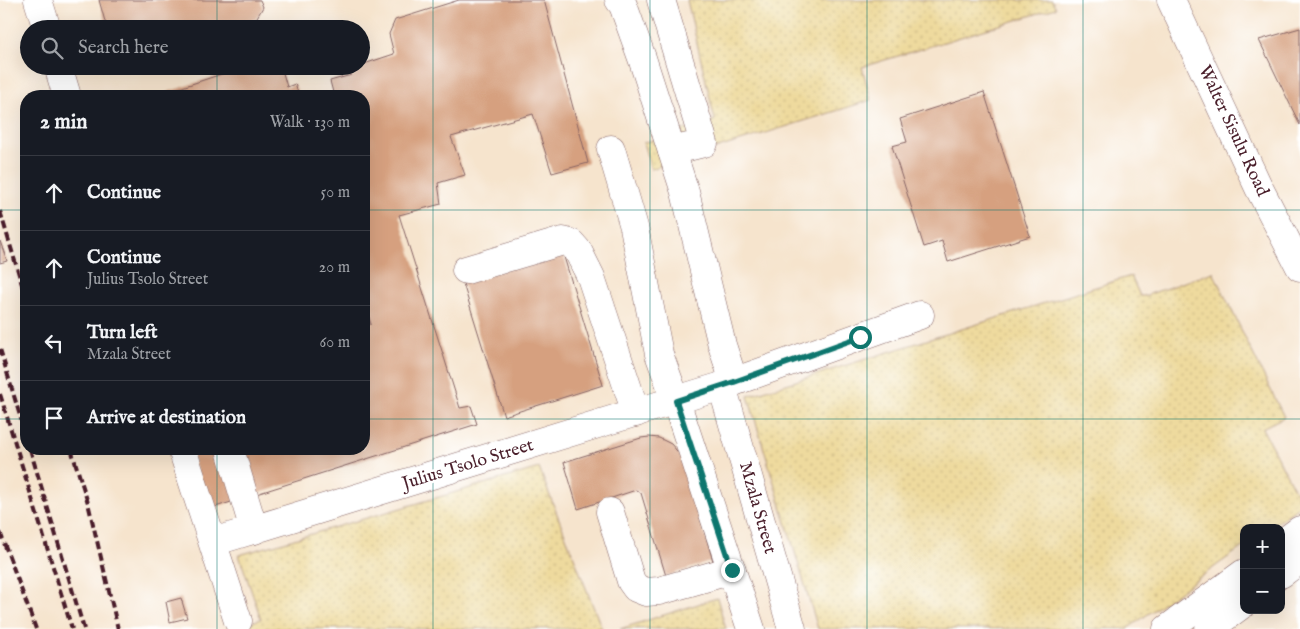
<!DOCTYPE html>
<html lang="en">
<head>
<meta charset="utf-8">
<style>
  body { margin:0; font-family:"IM FELL English",serif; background:#20242c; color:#f1f3f6 }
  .controls { position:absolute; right:15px; bottom:15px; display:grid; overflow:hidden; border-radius:10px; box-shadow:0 5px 20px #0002 }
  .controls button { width:45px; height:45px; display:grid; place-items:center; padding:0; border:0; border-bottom:1px solid #363941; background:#171b24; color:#f1f3f6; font:25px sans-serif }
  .stop { position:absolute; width:15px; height:15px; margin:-11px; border:4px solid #0f766e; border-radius:50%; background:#fff }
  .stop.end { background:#0f766e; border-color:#fff; box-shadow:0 1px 5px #0008 }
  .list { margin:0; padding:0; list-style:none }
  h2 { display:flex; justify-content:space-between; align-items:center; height:65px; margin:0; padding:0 20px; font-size:21px }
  h2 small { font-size:16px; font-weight:400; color:#9ea1a6 }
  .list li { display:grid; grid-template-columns:32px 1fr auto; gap:15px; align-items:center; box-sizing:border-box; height:75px; padding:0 20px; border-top:1px solid #363941 }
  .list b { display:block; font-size:19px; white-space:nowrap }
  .list p { margin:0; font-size:16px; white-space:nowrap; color:#9ea1a6 }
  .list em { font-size:16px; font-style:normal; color:#9ea1a6 }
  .icon { flex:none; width:28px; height:28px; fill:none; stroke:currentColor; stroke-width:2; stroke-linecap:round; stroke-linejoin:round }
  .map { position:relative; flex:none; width:1300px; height:629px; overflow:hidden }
  .search { position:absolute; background:#171b24; box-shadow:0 5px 20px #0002; left:20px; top:20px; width:350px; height:55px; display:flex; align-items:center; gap:12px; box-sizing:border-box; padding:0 18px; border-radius:28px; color:#9ea1a6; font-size:19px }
  .panel { position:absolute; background:#171b24; box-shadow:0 5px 20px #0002; left:20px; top:90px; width:350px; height:365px; border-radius:20px }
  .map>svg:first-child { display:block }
</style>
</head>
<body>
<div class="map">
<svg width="1300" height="629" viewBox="0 0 1300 629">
  <defs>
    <pattern id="sand-dots" width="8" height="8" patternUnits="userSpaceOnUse" patternTransform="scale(1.25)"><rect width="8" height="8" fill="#eeda9e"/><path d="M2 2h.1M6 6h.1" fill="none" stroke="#cebb88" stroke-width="1.8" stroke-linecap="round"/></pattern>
  </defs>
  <rect width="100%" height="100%" fill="#fff"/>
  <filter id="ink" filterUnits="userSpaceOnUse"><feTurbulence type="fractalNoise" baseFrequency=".02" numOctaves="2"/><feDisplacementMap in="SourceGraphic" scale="10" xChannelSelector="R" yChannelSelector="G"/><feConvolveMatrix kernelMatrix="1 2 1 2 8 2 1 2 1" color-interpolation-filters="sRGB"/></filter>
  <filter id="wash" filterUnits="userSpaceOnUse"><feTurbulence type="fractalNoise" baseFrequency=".0096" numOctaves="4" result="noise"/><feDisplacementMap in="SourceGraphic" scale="20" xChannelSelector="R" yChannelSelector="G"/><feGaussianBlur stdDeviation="1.12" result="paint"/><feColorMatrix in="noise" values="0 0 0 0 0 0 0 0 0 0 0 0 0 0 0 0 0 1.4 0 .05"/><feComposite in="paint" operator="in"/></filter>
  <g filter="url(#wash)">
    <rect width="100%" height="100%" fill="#f6e4cd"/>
    <g fill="url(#sand-dots)" stroke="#9c7c64">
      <path d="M 687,0 L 1052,0 L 1056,8 L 862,67 L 871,100 L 651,169 L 643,143 L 715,120 Z"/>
      <path d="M 1213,272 L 1284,417 L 1262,428 L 1300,500 L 1300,506 L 1269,528 L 1244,528 L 1244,546 L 1127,629 L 818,629 L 748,396 L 1131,276 L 1140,296 L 1144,296 Z"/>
      <path d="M 539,468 L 602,629 L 231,629 L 261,619 L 239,555 Z"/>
      <path d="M 717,598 L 726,629 L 620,629 Z"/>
    </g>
    <g id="blocks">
      <g fill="#d6a07f">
        <path d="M 99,0 L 260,0 L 263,7 L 256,19 L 226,29 L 101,29 L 100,27 L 106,25 Z"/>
        <path d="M 459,0 L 544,0 L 588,163 L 552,173 L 533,114 L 451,137 L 465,175 L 438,183 L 441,204 L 399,215 L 460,408 L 471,406 L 477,424 L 209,509 L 190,449 L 364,449 L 364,326 L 371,324 L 364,301 L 364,96 L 334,96 L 330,81 L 351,75 L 349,69 L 361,66 L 361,65 L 394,54 L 389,34 L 395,20 Z"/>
        <path d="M 1300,28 L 1300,125 L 1259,40 Z"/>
        <path d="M 246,66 L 281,66 L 287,87 L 295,84 L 299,96 L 155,96 Z"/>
        <path d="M 984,92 L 1030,236 L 948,262 L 942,241 L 924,247 L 892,146 L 907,142 L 900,119 Z"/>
        <path d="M 0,241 L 7,261 L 0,263 Z"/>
        <path d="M 561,247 L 603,385 L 504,416 L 461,277 Z"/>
        <path d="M 649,437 L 659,438 L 671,444 L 682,457 L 713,561 L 666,576 L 641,493 L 636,490 L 578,509 L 564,462 L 641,438 Z"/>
        <path d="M 181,598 L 187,618 L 170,622 L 166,602 Z"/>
      </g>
    </g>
  </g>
  <g filter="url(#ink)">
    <use href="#blocks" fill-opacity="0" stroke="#866464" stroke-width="1"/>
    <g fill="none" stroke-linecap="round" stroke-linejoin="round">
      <g stroke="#866464" stroke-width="29">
        <g id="minor">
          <path d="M 38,0 L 47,29"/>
          <path d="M 619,0 L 623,5 L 642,58 L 685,192 L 722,345 L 734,382"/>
          <path d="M 661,0 L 704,143 L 672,151"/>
          <path d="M 1171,0 L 1259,188 L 1300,267"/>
          <path d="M 58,66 L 67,96"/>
          <path d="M 611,149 L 634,227 L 659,354 L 676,401 L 751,629"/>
          <path d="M 466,270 L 563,241 L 571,243 L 578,251 L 591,277 L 636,413"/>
          <path d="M 722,386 L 792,629"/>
          <path d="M 182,449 L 238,621"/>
          <path d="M 231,453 L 254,530"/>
          <path d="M 610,512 L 631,581 L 636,588 L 646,592 L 659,591 L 732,570"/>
          <path d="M 213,542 L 722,386 L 920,315"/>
          <path d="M 1281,544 L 1300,530"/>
          <path d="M 1281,574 L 1300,560"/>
          <path d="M 1167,629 L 1244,573"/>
          <path d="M 1209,629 L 1244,603"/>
        </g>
      </g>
      <use href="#minor" stroke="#fff" stroke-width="28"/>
      <g stroke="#4a1f2b" stroke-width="4" stroke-dasharray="8 4" stroke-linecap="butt">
        <path d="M 0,211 L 26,298"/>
        <path d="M 0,349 L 26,436"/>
        <path d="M 0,394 L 72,629"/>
        <path d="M 30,449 L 84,629"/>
        <path d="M 71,449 L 88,503 L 118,629"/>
        <path d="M 0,532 L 36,629"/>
      </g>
    </g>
  </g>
  <g fill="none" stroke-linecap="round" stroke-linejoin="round" filter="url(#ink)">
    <path stroke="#0f766e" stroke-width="6" d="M 732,570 L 676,401 L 734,382 L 860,337"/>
  </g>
  <path fill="none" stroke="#0f766e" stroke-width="1" stroke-opacity="0.55" d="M 217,0 L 217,29M 433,0 L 433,629M 650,0 L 650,629M 867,0 L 867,629M 1083,0 L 1083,629M 217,66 L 217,96M 0,210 L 26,210M 364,210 L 1300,210M 0,419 L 26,419M 364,419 L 1300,419M 217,449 L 217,629"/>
  <g text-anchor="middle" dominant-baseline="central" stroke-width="5" stroke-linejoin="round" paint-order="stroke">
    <g font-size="18" fill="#4a1f2b" stroke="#fff">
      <text transform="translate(1233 131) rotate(65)">Walter Sisulu Road</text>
      <text transform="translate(468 465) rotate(-17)">Julius Tsolo Street</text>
      <text transform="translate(757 508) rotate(74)">Mzala Street</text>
    </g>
  </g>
</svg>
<div class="controls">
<button>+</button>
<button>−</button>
</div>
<div class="stop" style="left:860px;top:337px"></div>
<div class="stop end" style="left:732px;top:570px"></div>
<div class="search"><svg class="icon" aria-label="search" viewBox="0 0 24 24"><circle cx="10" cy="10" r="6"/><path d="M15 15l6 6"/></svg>Search here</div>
<section class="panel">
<h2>2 min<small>Walk · 130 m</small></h2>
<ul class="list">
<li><svg class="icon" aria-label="ahead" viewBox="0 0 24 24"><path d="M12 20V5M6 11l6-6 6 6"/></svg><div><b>Continue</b></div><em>50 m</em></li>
<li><svg class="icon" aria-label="ahead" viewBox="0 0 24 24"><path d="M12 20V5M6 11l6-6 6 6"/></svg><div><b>Continue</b><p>Julius Tsolo Street</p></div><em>20 m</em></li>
<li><svg class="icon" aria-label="left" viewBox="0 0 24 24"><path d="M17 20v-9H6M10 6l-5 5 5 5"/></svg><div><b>Turn left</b><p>Mzala Street</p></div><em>60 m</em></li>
<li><svg class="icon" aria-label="arrive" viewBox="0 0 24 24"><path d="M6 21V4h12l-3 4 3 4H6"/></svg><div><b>Arrive at destination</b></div></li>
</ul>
</section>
</div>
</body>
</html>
